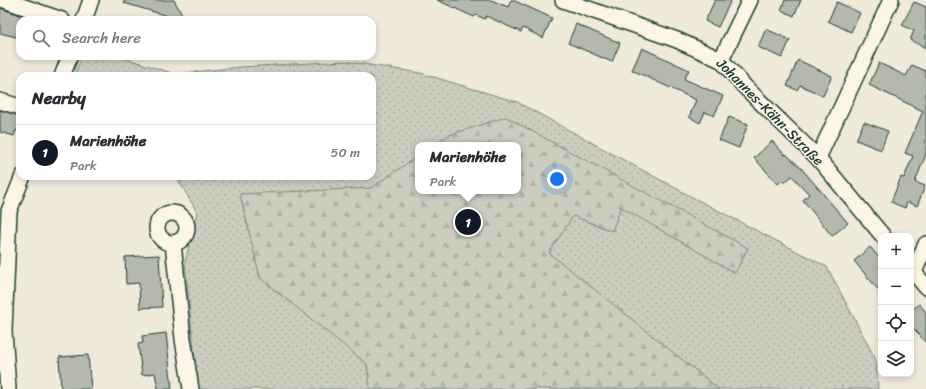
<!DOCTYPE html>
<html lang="en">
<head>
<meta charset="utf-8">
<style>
  body { margin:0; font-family:Sriracha,sans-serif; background:#f7f7f7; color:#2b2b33 }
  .controls { position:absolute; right:12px; bottom:12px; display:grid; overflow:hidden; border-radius:8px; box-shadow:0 2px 6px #0003 }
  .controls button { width:36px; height:36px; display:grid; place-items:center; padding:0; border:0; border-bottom:1px solid #e1e1e2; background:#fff; color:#2b2b33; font:20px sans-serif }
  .you { position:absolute; left:557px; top:179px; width:14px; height:14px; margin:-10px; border:3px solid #fff; border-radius:50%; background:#1a73e8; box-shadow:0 0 0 6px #1a73e833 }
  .badge { display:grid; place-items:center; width:26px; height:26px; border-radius:50%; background:#111827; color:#fff; font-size:13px; font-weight:700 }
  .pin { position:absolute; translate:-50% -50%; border:2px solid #fff; box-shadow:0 1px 4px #0006 }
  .popup { position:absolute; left:415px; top:142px; width:106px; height:52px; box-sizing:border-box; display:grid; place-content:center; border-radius:8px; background:#fff; filter:drop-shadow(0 1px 3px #0005); font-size:13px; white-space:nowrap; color:#7c7c81 }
  .popup b { font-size:15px; color:#2b2b33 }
  .popup::after { content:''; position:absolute; left:50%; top:100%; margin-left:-8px; border:8px solid transparent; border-top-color:#fff }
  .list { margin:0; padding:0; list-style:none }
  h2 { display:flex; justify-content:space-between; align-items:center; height:52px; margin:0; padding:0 16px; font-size:17px }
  h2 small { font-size:13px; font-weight:400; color:#7c7c81 }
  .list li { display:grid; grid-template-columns:26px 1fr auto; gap:12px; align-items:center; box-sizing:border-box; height:56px; padding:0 16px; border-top:1px solid #e1e1e2 }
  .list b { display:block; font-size:15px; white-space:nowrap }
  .list p { margin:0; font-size:13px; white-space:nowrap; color:#7c7c81 }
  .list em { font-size:13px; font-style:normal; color:#7c7c81 }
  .icon { flex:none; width:22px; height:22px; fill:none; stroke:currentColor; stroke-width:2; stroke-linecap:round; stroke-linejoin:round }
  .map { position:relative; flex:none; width:926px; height:389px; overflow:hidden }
  .search { position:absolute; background:#fff; box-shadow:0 2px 6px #0003; left:16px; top:16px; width:360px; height:44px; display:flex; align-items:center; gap:10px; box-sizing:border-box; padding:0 14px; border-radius:12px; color:#7c7c81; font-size:15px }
  .panel { position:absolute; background:#fff; box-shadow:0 2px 6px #0003; left:16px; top:72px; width:360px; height:108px; border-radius:12px }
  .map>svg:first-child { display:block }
</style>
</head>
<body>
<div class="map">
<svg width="926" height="389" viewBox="0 0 926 389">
  <defs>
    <pattern id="green-dots" width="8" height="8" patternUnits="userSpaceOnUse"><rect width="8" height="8" fill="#cccdbf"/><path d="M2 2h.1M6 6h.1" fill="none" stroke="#afb1a5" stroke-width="1.8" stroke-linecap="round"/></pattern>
    <pattern id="forest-firs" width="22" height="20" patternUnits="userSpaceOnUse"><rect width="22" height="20" fill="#cccdbf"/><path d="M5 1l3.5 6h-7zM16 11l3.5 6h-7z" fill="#afb1a5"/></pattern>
  </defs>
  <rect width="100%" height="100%" fill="#efeada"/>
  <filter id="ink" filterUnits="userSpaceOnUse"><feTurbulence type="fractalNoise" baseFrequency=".025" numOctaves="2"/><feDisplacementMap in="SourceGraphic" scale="8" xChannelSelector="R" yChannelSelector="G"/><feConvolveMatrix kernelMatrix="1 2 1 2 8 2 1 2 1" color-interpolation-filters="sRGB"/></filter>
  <g filter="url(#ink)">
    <path fill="url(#green-dots)" stroke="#76857a" fill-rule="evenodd" d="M 82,56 L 118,56 L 175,74 L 241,67 L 345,61 L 420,73 L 517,102 L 690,196 L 827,267 L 876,360 L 878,389 L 198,389 L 185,263 L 197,212 L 176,176 L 372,176 L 372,76 L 74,76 ZM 418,145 L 518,145 L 518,191 L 418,191 Z"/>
    <path fill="url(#forest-firs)" stroke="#76857a" d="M 506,117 L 748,248 L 735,273 L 621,207 L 612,231 L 573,216 L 549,253 L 719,389 L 370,389 L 367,364 L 260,278 L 240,194 L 371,188 L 418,156 L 418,191 L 518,191 L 518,145 L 434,145 L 449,135 Z"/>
    <g fill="#b5b9ad" stroke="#1f3d34">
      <path d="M 124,0 L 174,0 L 185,20 L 181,20 L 124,3 Z"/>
      <path d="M 437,0 L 491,0 L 508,7 L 511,0 L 513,0 L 552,18 L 543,38 L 523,28 L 521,32 L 486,16 L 485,19 L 476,15 L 474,17 Z"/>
      <path d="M 715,0 L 731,0 L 718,27 L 705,21 Z"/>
      <path d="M 785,0 L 801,0 L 794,16 L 781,10 Z"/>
      <path d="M 837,2 L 860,13 L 851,32 L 828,21 Z"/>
      <path d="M 914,2 L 926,7 L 926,48 L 910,40 L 914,31 L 902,25 Z"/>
      <path d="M 0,8 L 20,15 L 20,38 L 0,33 Z"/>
      <path d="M 576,24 L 620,43 L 612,62 L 568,43 Z"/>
      <path d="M 766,29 L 790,40 L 782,58 L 758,47 Z"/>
      <path d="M 642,48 L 689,70 L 684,79 L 723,96 L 714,116 L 705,112 L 700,123 L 689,117 L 696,100 L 632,70 Z"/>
      <path d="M 798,60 L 832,76 L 823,96 L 800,85 L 797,90 L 787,86 Z"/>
      <path d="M 879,63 L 906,76 L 912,65 L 926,71 L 926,154 L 915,182 L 925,186 L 917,206 L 907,202 L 905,208 L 891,202 L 901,177 L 904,178 L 913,156 L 905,153 L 923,111 L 869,85 Z"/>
      <path d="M 0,110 L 20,116 L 20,131 L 16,130 L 14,136 L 0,132 Z"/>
      <path d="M 729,117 L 748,124 L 739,148 L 719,140 Z"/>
      <path d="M 864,122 L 888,131 L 881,150 L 856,140 Z"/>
      <path d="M 772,141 L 785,155 L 786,154 L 801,168 L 848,223 L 832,236 L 803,200 L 809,194 L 792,176 L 784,183 L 782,180 L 778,184 L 754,158 Z"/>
      <path d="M 870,247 L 881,260 L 881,293 L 854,261 Z"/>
      <path d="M 159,255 L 162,307 L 140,308 L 139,283 L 126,284 L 125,257 Z"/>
      <path d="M 919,304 L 926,312 L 926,343 L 911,325 L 911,311 Z"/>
      <path d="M 166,333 L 172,389 L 158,389 L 155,373 L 142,375 L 138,344 L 143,343 L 142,336 Z"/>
      <path d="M 88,355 L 91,389 L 61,389 L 59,357 Z"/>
    </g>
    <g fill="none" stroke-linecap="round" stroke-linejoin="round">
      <g stroke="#1f3d34" stroke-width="18">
        <g id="street">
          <path d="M 4,0 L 62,20"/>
          <path d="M 563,0 L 677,40 L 721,60 L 745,87 L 818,158 L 883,236"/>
          <path d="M 84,20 L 91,0"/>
          <path d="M 721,60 L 750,0"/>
          <path d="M 62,76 L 70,56"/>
          <path d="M 0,101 L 20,107"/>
          <path d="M 818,158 L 891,0"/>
          <circle cx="172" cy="228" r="15"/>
          <path d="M 173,243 L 183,339 L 191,389"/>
          <path d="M 911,269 L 926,287"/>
          <path d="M 914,272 L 926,244"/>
          <path d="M 8,389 L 4,331 L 9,211 L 23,176"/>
        </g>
      </g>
      <use href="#street" stroke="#fcf5e5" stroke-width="15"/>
    </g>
  </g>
  <g text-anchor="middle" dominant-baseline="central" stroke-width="3" stroke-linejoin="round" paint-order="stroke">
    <g font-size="14" fill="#1f3d34" stroke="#fcf5e5">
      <text transform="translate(770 112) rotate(45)">Johannes-Kähn-Straße</text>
    </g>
  </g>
</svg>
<div class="controls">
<button>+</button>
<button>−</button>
<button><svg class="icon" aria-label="locate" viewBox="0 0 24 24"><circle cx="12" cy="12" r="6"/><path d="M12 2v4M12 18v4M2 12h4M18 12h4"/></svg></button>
<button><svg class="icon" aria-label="layers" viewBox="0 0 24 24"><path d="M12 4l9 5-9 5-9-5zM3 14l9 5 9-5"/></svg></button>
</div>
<div class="you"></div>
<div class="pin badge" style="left:468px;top:222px">1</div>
<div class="popup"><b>Marienhöhe</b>Park</div>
<div class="search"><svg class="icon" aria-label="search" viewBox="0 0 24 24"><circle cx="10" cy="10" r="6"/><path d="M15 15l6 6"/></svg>Search here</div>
<section class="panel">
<h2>Nearby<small></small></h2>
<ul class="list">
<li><span class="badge">1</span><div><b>Marienhöhe</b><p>Park</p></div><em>50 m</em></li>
</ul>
</section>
</div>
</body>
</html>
